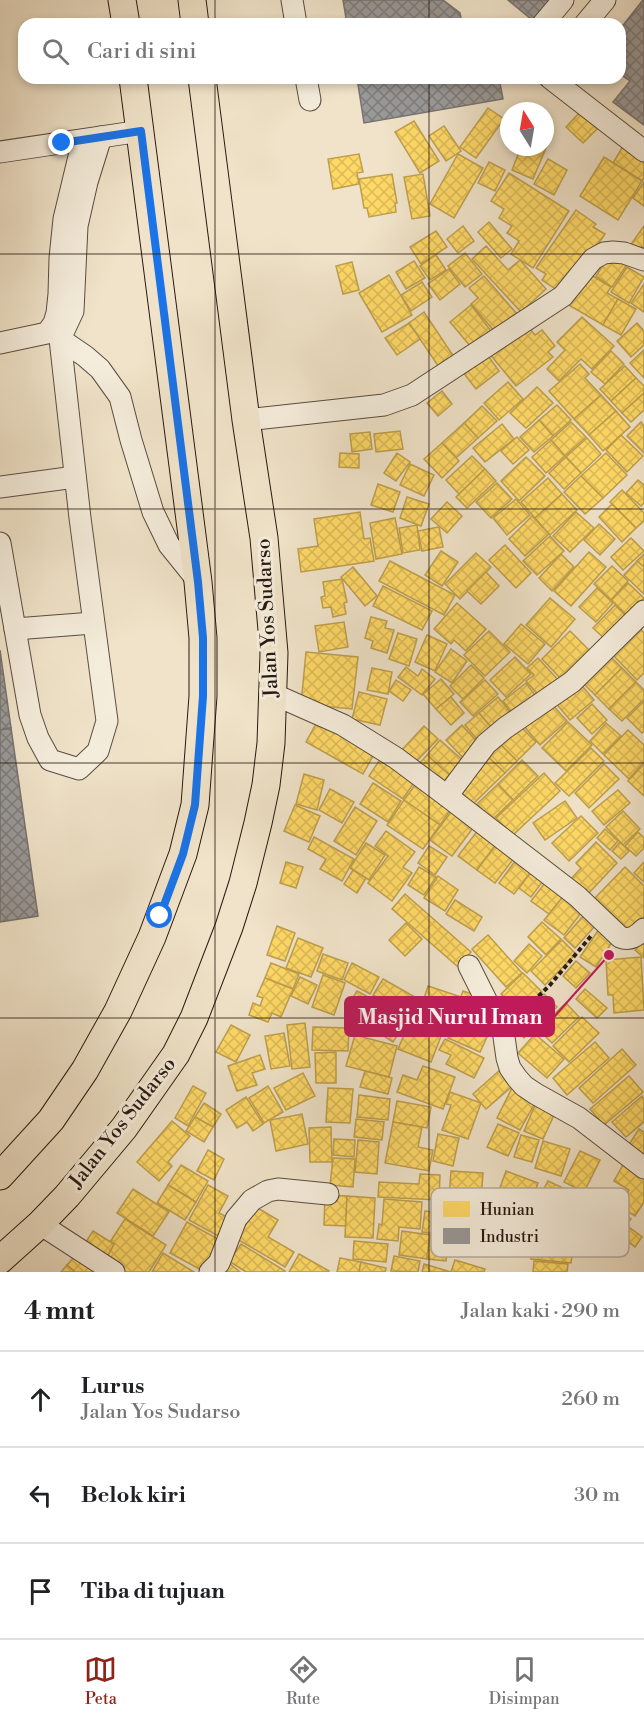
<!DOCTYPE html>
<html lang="id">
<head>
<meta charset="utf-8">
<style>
  body { margin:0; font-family:"Libre Bodoni",serif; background:#f2f2f2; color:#202124 }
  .compass { position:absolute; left:500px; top:102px; width:54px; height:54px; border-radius:50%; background:#fff; box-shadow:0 3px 9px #0003; rotate:349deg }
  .stop { position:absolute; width:18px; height:18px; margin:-14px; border:4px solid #1a73e8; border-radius:50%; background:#fff }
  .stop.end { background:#1a73e8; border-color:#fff; box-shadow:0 2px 6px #0008 }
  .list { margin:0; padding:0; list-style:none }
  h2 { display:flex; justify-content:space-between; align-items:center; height:78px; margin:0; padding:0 24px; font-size:26px }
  h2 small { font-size:20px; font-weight:400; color:#757577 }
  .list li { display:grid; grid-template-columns:39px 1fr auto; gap:18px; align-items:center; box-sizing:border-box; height:96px; padding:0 24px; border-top:2px solid #e0e0e0 }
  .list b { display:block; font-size:22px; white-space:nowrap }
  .list p { margin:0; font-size:20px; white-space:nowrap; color:#757577 }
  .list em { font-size:20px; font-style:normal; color:#757577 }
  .icon { flex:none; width:33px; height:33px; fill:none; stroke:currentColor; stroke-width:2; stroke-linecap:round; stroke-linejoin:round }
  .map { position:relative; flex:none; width:644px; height:1272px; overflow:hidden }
  .search { position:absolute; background:#fff; box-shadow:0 3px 9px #0003; left:18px; right:18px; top:18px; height:66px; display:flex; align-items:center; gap:15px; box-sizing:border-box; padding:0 21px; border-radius:18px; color:#757577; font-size:22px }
  .sheet { height:366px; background:#fff }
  nav { display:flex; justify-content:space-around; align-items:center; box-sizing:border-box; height:84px; border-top:2px solid #e0e0e0; background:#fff; font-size:16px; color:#757577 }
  nav a { display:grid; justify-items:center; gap:3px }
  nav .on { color:#8f2418 }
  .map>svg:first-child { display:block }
</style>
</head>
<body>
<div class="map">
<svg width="644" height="1272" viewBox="0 0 644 1272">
  <defs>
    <pattern id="homes-cross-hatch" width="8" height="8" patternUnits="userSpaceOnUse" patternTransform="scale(1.5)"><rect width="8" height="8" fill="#ffd966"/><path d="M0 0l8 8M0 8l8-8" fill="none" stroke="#dbba57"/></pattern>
    <pattern id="industry-cross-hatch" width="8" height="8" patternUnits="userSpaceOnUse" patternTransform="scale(1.5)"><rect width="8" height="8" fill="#999"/><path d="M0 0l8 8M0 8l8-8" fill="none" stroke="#7d7c7b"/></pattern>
  </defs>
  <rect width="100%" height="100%" fill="#f0e3c9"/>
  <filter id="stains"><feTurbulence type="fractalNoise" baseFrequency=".00333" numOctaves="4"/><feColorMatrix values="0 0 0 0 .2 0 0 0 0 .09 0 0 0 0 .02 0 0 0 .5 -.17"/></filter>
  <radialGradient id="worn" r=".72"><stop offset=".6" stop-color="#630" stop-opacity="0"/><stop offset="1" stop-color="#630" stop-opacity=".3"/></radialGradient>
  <g fill="url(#homes-cross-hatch)" stroke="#be9f4c" stroke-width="1.5">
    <path d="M 488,108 L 504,119 L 476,158 L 460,147 Z"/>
    <path d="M 581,111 L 598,128 L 583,143 L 566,127 Z"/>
    <path d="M 414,121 L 439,161 L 420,173 L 395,132 Z"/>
    <path d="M 444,126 L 461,151 L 446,161 L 429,136 Z"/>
    <path d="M 545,133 L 551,136 L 533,179 L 512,170 L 521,147 L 545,147 Z"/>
    <path d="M 625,143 L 644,154 L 644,178 L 642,181 L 613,163 Z"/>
    <path d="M 359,154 L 363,172 L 357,173 L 359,184 L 333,189 L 328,159 Z"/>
    <path d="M 458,154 L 483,168 L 454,218 L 430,204 Z"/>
    <path d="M 604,157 L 642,181 L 618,220 L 580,196 Z"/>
    <path d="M 548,159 L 567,170 L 554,195 L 534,184 Z"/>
    <path d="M 489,162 L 505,170 L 495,191 L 478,183 Z"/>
    <path d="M 509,173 L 569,211 L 533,268 L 511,254 L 519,241 L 507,233 L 512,226 L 499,218 L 504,209 L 491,201 Z"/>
    <path d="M 392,174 L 397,203 L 395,203 L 396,212 L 369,217 L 367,208 L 364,208 L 359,179 Z"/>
    <path d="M 423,174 L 430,216 L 412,219 L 404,177 Z"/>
    <path d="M 644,182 L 644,206 L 633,198 Z"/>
    <path d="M 576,210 L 596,224 L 593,227 L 605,234 L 563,294 L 542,280 L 546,274 L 536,268 Z"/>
    <path d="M 489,222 L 512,249 L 501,258 L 478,232 Z"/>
    <path d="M 463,226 L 474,241 L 458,253 L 447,239 Z"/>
    <path d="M 644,226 L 644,257 L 629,247 Z"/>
    <path d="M 436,231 L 447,247 L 421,264 L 410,247 Z"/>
    <path d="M 486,246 L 508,270 L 520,260 L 546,289 L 521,312 L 472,259 Z"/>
    <path d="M 465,253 L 482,274 L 465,287 L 448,266 Z"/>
    <path d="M 436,255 L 446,270 L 430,280 L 420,266 Z"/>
    <path d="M 610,255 L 626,266 L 612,287 L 596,276 Z"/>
    <path d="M 414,261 L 425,278 L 406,289 L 396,272 Z"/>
    <path d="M 352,262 L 359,290 L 343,294 L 336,266 Z"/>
    <path d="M 627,267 L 644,277 L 629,303 L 611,292 Z"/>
    <path d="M 449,269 L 460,284 L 440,300 L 428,284 Z"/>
    <path d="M 586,272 L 611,287 L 607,293 L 618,299 L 603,325 L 567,304 Z"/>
    <path d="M 389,275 L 412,315 L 382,332 L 359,293 Z"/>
    <path d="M 484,276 L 517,314 L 495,332 L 471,304 L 478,298 L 469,288 Z"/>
    <path d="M 422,282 L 432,297 L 411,311 L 401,295 Z"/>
    <path d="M 644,284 L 644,312 L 631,303 Z"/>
    <path d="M 618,299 L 636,309 L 621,335 L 603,325 Z"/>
    <path d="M 471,305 L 491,331 L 471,347 L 450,322 Z"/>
    <path d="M 424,312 L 456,360 L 441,370 L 409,323 Z"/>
    <path d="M 582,317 L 614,346 L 592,369 L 581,359 L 559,381 L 547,369 L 565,350 L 557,342 Z"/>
    <path d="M 409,323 L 420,339 L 397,355 L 385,338 Z"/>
    <path d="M 637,323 L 644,331 L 644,345 L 631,357 L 617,341 Z"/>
    <path d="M 526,324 L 535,335 L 542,330 L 555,346 L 548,352 L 553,357 L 516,386 L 489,353 Z"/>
    <path d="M 644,350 L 644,378 L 630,363 Z"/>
    <path d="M 611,351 L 624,364 L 605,384 L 591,372 Z"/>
    <path d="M 486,353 L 499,371 L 476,389 L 462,371 Z"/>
    <path d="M 580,364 L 589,374 L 585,378 L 601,395 L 574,419 L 549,391 Z"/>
    <path d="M 625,366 L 636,378 L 611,401 L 600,389 Z"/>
    <path d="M 636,378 L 644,386 L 644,393 L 622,413 L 611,401 Z"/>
    <path d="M 508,382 L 523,399 L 499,420 L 484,403 Z"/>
    <path d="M 537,387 L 553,403 L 526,428 L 510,413 Z"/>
    <path d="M 442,391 L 452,404 L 438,416 L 427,403 Z"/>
    <path d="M 644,393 L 644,410 L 631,422 L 622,413 Z"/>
    <path d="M 601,395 L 616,411 L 589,435 L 574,419 Z"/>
    <path d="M 557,405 L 571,420 L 553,436 L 539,420 Z"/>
    <path d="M 482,406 L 497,421 L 478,438 L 464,423 Z"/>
    <path d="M 616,411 L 630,427 L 603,451 L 589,435 Z"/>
    <path d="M 539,420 L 553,436 L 534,452 L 520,437 Z"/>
    <path d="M 571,422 L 586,437 L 565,456 L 551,440 Z"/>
    <path d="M 641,422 L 644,426 L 644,453 L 627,436 Z"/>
    <path d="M 464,423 L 478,438 L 456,458 L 442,443 Z"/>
    <path d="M 502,424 L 514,439 L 485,462 L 473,448 Z"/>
    <path d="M 400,431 L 403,449 L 376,452 L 374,434 Z"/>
    <path d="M 370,432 L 372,449 L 352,452 L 350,434 Z"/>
    <path d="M 621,435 L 643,456 L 627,472 L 606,450 Z"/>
    <path d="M 517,437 L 529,450 L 513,464 L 501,451 Z"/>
    <path d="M 587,438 L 601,454 L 581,473 L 566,457 Z"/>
    <path d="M 551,440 L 565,456 L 546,473 L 532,457 Z"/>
    <path d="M 442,443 L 459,461 L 442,478 L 424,459 Z"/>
    <path d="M 340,453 L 359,454 L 359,468 L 339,467 Z"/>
    <path d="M 397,453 L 410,462 L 396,481 L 384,473 Z"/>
    <path d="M 606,453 L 627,475 L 603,498 L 581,476 Z"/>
    <path d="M 472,456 L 485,469 L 459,494 L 446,480 Z"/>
    <path d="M 526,457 L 545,476 L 519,501 L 501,481 Z"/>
    <path d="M 566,457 L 581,473 L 564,489 L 549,473 Z"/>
    <path d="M 410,464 L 434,475 L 424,496 L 400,485 Z"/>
    <path d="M 485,469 L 496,481 L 467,508 L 456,497 Z"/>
    <path d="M 581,476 L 603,498 L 585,514 L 564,492 Z"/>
    <path d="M 548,478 L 562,494 L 535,518 L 521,502 Z"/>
    <path d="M 638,480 L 644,485 L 644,503 L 641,506 L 626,493 Z"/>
    <path d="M 497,483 L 512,499 L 491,518 L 476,502 Z"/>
    <path d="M 378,484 L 400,492 L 393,512 L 371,505 Z"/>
    <path d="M 622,490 L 644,513 L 644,521 L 636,528 L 610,502 Z"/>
    <path d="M 562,494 L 577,510 L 550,535 L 535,518 Z"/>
    <path d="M 407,497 L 429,504 L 421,526 L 400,518 Z"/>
    <path d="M 516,499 L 530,515 L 507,535 L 493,518 Z"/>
    <path d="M 447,502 L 462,516 L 447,533 L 431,519 Z"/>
    <path d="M 612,504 L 636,528 L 622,542 L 599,517 Z"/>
    <path d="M 360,512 L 364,539 L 370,538 L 374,561 L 301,572 L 298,549 L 318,546 L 314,519 Z"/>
    <path d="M 576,512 L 594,528 L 570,552 L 553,536 Z"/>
    <path d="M 532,516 L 549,534 L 525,556 L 509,539 Z"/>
    <path d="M 395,518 L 402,554 L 376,559 L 370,523 Z"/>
    <path d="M 599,524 L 615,539 L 600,555 L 584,540 Z"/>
    <path d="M 417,525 L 420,550 L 403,553 L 399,528 Z"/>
    <path d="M 439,527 L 443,547 L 422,551 L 418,531 Z"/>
    <path d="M 550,536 L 564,551 L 537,575 L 523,561 Z"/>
    <path d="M 631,538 L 644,551 L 623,570 L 611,557 Z"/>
    <path d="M 505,545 L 531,573 L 516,588 L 489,560 Z"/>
    <path d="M 441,551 L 458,562 L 442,586 L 425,575 Z"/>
    <path d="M 589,552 L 606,567 L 571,606 L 554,591 Z"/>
    <path d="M 476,553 L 491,567 L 460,599 L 445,584 Z"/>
    <path d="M 561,554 L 574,567 L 552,591 L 539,578 Z"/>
    <path d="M 644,554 L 644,567 L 637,561 Z"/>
    <path d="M 390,561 L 455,595 L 444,615 L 379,581 Z"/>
    <path d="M 637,561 L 644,567 L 644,594 L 624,575 Z"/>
    <path d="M 612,566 L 628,581 L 611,600 L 594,584 Z"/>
    <path d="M 353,567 L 377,596 L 365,606 L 341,577 Z"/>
    <path d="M 486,572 L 499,586 L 481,604 L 467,591 Z"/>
    <path d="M 342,579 L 347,602 L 344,603 L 346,614 L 333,617 L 331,607 L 323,608 L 321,597 L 325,596 L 323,582 Z"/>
    <path d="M 628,583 L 644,598 L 636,607 L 632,620 L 611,600 Z"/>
    <path d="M 383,586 L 432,611 L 422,630 L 373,606 Z"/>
    <path d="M 597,588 L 613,603 L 596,622 L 579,607 Z"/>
    <path d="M 550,598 L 575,619 L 551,647 L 526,625 Z"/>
    <path d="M 457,603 L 486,629 L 466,651 L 454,640 L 451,644 L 434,629 Z"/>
    <path d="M 615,605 L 629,619 L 607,641 L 593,628 Z"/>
    <path d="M 371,617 L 387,621 L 385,628 L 394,630 L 387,653 L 371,648 L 373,641 L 365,638 Z"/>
    <path d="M 344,622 L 348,647 L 319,652 L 315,626 Z"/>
    <path d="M 521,624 L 545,644 L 528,664 L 504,644 Z"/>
    <path d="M 636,624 L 644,633 L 644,673 L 637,680 L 609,651 Z"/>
    <path d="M 489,631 L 510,652 L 485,676 L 464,655 Z"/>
    <path d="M 570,631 L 593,654 L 564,682 L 542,659 Z"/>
    <path d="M 398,633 L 417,639 L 409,666 L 389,659 Z"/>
    <path d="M 427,635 L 447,644 L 435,671 L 415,662 Z"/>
    <path d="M 451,649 L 467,661 L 452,683 L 435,672 Z"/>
    <path d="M 306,652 L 358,657 L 352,709 L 301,704 Z"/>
    <path d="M 606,652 L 622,668 L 595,695 L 579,679 Z"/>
    <path d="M 515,657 L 531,674 L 506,697 L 490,680 Z"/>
    <path d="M 538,658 L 560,682 L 541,698 L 526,681 L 534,675 L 527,668 Z"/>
    <path d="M 471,665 L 484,678 L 463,699 L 450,686 Z"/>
    <path d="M 406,667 L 418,676 L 422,669 L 435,679 L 422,695 L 398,677 Z"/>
    <path d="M 372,668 L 392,672 L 388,694 L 367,690 Z"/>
    <path d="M 622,668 L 636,682 L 609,709 L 595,695 Z"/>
    <path d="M 441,679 L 454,694 L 436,709 L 423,694 Z"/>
    <path d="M 396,680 L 411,690 L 403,701 L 389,691 Z"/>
    <path d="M 485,680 L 498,694 L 473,716 L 460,702 Z"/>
    <path d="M 578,681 L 594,700 L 570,720 L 554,701 Z"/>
    <path d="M 636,682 L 644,690 L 644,699 L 622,721 L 609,709 Z"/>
    <path d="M 526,683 L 538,699 L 515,716 L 503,701 Z"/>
    <path d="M 359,692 L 387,699 L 380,725 L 352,719 Z"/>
    <path d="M 451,697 L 464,713 L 451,725 L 436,709 Z"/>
    <path d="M 498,697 L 514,717 L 496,733 L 479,713 Z"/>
    <path d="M 549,701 L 567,721 L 540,745 L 522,724 Z"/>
    <path d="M 644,701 L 644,731 L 642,733 L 627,718 Z"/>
    <path d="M 592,704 L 607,720 L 592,734 L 577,718 Z"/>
    <path d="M 479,713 L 496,733 L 481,744 L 465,725 Z"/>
    <path d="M 317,722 L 374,754 L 363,774 L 306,742 Z"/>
    <path d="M 516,722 L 536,742 L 517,761 L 497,741 Z"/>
    <path d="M 568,722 L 592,745 L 566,771 L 542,748 Z"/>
    <path d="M 606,723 L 621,736 L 603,754 L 590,741 Z"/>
    <path d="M 462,725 L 482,747 L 466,761 L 446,740 Z"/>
    <path d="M 424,726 L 438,739 L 413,765 L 399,753 Z"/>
    <path d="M 628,730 L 644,745 L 644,762 L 629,779 L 604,755 Z"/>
    <path d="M 440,740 L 467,764 L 454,779 L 427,755 Z"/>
    <path d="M 497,741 L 517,761 L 505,773 L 484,753 Z"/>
    <path d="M 591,748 L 604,761 L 569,796 L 555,783 Z"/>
    <path d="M 484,753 L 505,773 L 473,804 L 458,789 Z"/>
    <path d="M 383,755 L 417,778 L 403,799 L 369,776 Z"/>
    <path d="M 427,755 L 454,779 L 443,791 L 416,767 Z"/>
    <path d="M 522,760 L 538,776 L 513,800 L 498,784 Z"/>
    <path d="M 604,764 L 619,779 L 589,808 L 575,793 Z"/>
    <path d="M 644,764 L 644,796 L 628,781 Z"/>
    <path d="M 544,773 L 560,791 L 513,835 L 496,818 Z"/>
    <path d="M 304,774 L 324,780 L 317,810 L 296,804 Z"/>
    <path d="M 418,781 L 453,806 L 440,825 L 404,800 Z"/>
    <path d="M 373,783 L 401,801 L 388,822 L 360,804 Z"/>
    <path d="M 498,784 L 513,800 L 492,820 L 477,804 Z"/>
    <path d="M 330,789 L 354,802 L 342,823 L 319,810 Z"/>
    <path d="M 618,790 L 630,803 L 604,825 L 592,811 Z"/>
    <path d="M 404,800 L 440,825 L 423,849 L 387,825 Z"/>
    <path d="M 565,801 L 577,818 L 545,840 L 533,823 Z"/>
    <path d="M 295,805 L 320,816 L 309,842 L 284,831 Z"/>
    <path d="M 355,807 L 377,821 L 356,855 L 334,841 Z"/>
    <path d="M 454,808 L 476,824 L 452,856 L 430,840 Z"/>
    <path d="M 623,811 L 640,829 L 623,845 L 606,827 Z"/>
    <path d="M 581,816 L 598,833 L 569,861 L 552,843 Z"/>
    <path d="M 482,825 L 500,839 L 477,870 L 458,856 Z"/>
    <path d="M 605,829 L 618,841 L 610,850 L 597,838 Z"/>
    <path d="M 386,831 L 415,852 L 403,867 L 412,873 L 392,901 L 368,883 L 388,856 L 375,846 Z"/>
    <path d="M 638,832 L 644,838 L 644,848 L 636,856 L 625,846 Z"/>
    <path d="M 314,837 L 354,859 L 342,881 L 320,869 L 326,859 L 308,849 Z"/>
    <path d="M 500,839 L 518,853 L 495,883 L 477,870 Z"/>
    <path d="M 596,842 L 617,863 L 587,895 L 571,879 L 581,868 L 576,863 Z"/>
    <path d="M 620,842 L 629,851 L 621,859 L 612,851 Z"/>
    <path d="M 366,843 L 385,855 L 369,880 L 350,868 Z"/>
    <path d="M 429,846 L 447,857 L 435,875 L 418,863 Z"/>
    <path d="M 518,857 L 534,868 L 514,894 L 499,883 Z"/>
    <path d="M 286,862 L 303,867 L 296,888 L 280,883 Z"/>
    <path d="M 644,862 L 644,882 L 634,873 Z"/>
    <path d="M 419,867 L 436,877 L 424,895 L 408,885 Z"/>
    <path d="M 625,867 L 644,886 L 644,918 L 630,932 L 595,898 Z"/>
    <path d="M 534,868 L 546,877 L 531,897 L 519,888 Z"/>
    <path d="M 353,870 L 366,878 L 357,893 L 344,884 Z"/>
    <path d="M 438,876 L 458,890 L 445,911 L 424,898 Z"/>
    <path d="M 548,879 L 566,893 L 549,914 L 531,901 Z"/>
    <path d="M 566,893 L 585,908 L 564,935 L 544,920 Z"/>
    <path d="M 405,894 L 471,952 L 458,967 L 392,909 Z"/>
    <path d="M 455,900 L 482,917 L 474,931 L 446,914 Z"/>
    <path d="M 583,916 L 595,926 L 575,948 L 564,938 Z"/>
    <path d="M 542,922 L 561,939 L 546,955 L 528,937 Z"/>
    <path d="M 406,923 L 422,939 L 405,956 L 389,940 Z"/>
    <path d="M 277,926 L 295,933 L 285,961 L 267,955 Z"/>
    <path d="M 599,929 L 614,939 L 596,967 L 580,957 Z"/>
    <path d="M 488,935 L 522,973 L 506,987 L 472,949 Z"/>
    <path d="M 298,938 L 323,948 L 311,977 L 286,968 Z"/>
    <path d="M 562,940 L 576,954 L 545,985 L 531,971 Z"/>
    <path d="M 644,940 L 644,958 L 635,950 Z"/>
    <path d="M 529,944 L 542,956 L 527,973 L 514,961 Z"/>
    <path d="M 323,954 L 348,963 L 342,980 L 317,971 Z"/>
    <path d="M 641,957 L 644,1010 L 614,1013 L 613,995 L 608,995 L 606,960 Z"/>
    <path d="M 576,961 L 590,973 L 576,988 L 563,976 Z"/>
    <path d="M 271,963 L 299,974 L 293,989 L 265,978 Z"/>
    <path d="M 352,963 L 379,977 L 370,994 L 344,980 Z"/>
    <path d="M 523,973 L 542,992 L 520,1013 L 501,994 Z"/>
    <path d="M 323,975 L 345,983 L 334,1015 L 312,1007 Z"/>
    <path d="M 300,977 L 317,985 L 308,1004 L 291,996 Z"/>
    <path d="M 265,978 L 293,989 L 281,1017 L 272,1013 L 268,1022 L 249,1015 L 253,1003 L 260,1006 L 263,998 L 257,996 Z"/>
    <path d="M 383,979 L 422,1001 L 412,1017 L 373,995 Z"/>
    <path d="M 428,986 L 461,997 L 454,1016 L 422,1005 Z"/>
    <path d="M 585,989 L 607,1008 L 597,1018 L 576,999 Z"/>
    <path d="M 357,991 L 383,1005 L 371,1025 L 345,1011 Z"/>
    <path d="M 463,991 L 485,998 L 477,1024 L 454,1016 Z"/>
    <path d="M 544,994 L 557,1007 L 524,1038 L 511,1024 Z"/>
    <path d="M 566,1003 L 579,1017 L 552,1043 L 538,1029 Z"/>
    <path d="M 386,1004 L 409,1018 L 393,1042 L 371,1028 Z"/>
    <path d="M 582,1017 L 599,1033 L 569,1062 L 553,1046 Z"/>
    <path d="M 410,1021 L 442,1034 L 431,1062 L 398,1049 Z"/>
    <path d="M 456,1021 L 488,1035 L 480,1052 L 448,1038 Z"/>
    <path d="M 305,1023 L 310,1067 L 292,1069 L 287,1025 Z"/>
    <path d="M 231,1025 L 250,1035 L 236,1062 L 216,1052 Z"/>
    <path d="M 313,1027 L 349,1028 L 348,1051 L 312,1050 Z"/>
    <path d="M 284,1033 L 290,1066 L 271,1069 L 265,1036 Z"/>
    <path d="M 535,1034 L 564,1059 L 547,1078 L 518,1053 Z"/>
    <path d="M 355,1035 L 397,1046 L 389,1077 L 346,1066 Z"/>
    <path d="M 445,1039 L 484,1058 L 474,1078 L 446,1064 L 451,1055 L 439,1050 Z"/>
    <path d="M 595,1042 L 609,1058 L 567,1095 L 553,1078 Z"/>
    <path d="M 622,1049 L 636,1065 L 593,1103 L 579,1088 Z"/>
    <path d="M 336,1052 L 336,1083 L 316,1083 L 315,1053 Z"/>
    <path d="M 260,1055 L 265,1069 L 252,1073 L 257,1085 L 237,1091 L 228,1066 Z"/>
    <path d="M 423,1066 L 455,1077 L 443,1109 L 397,1092 L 403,1075 L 417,1080 Z"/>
    <path d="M 501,1069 L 515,1084 L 486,1109 L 473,1094 Z"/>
    <path d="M 365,1071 L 392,1078 L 388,1094 L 360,1087 Z"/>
    <path d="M 303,1073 L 315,1096 L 286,1110 L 274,1088 Z"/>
    <path d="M 629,1076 L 643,1092 L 604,1125 L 590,1109 Z"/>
    <path d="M 193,1086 L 206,1093 L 188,1126 L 175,1118 Z"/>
    <path d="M 268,1086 L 283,1112 L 264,1123 L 249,1098 Z"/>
    <path d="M 328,1088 L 353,1089 L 350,1123 L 326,1122 Z"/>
    <path d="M 512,1088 L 536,1101 L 520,1130 L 497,1118 Z"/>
    <path d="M 450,1092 L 481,1103 L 468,1139 L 442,1130 L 451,1105 L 446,1104 Z"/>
    <path d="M 359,1095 L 390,1099 L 388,1120 L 357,1117 Z"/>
    <path d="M 642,1096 L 644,1099 L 644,1122 L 626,1137 L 612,1122 Z"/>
    <path d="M 246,1097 L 263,1124 L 253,1131 L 247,1122 L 237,1128 L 226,1110 Z"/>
    <path d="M 397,1101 L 431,1107 L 427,1128 L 393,1122 Z"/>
    <path d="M 204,1103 L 221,1114 L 213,1127 L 195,1117 Z"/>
    <path d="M 535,1105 L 555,1113 L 543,1139 L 524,1131 Z"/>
    <path d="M 302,1114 L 308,1144 L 276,1151 L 270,1120 Z"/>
    <path d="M 195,1117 L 213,1127 L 204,1142 L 186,1131 Z"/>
    <path d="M 356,1119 L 384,1122 L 382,1140 L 354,1137 Z"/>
    <path d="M 172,1121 L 190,1136 L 168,1162 L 172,1166 L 159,1181 L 137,1162 Z"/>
    <path d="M 393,1122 L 422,1127 L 418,1147 L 433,1150 L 429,1171 L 385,1163 Z"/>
    <path d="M 498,1124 L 519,1133 L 508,1156 L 487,1147 Z"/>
    <path d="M 331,1127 L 332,1162 L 310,1162 L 309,1128 Z"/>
    <path d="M 639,1129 L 644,1132 L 644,1160 L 626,1149 Z"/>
    <path d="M 438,1134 L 459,1138 L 453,1166 L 433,1161 Z"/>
    <path d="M 521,1135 L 539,1140 L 532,1162 L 514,1157 Z"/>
    <path d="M 334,1139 L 355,1140 L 354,1157 L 333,1155 Z"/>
    <path d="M 358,1140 L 379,1142 L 377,1174 L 355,1172 Z"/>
    <path d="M 543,1141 L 570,1149 L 561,1176 L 535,1168 Z"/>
    <path d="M 208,1150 L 224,1159 L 214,1180 L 197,1171 Z"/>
    <path d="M 580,1151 L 600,1160 L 584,1192 L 564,1182 Z"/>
    <path d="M 333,1158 L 355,1159 L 353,1187 L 330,1185 Z"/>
    <path d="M 181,1165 L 208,1181 L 196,1202 L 168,1185 Z"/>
    <path d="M 623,1165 L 644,1172 L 644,1202 L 635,1216 L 619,1206 L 629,1190 L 614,1181 Z"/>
    <path d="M 451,1171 L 483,1173 L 480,1214 L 448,1212 Z"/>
    <path d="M 506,1171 L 538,1183 L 529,1208 L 497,1196 Z"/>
    <path d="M 420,1174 L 440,1175 L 439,1200 L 378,1197 L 379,1182 L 419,1184 Z"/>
    <path d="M 548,1181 L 582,1197 L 570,1223 L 535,1206 Z"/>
    <path d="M 168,1185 L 196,1202 L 185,1220 L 157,1203 Z"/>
    <path d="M 208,1185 L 228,1196 L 219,1213 L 231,1219 L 220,1237 L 189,1220 Z"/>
    <path d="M 133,1189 L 169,1212 L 153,1236 L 117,1213 Z"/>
    <path d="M 325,1195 L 347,1196 L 346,1226 L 324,1225 Z"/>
    <path d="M 347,1196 L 375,1198 L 373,1238 L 345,1237 Z"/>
    <path d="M 384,1199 L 422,1202 L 420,1229 L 399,1227 L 398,1241 L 377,1239 L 379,1224 L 382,1225 Z"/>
    <path d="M 256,1207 L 278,1220 L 268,1237 L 294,1252 L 285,1267 L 237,1239 Z"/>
    <path d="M 620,1210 L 631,1219 L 622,1231 L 611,1223 Z"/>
    <path d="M 425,1211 L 452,1215 L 450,1236 L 422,1232 Z"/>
    <path d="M 125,1219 L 166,1245 L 149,1272 L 121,1272 L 104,1262 L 114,1244 L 110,1242 Z"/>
    <path d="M 187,1222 L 220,1240 L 203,1271 L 170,1253 Z"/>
    <path d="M 629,1227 L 642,1237 L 635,1247 L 622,1237 Z"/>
    <path d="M 93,1231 L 114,1244 L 104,1262 L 82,1248 Z"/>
    <path d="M 402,1231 L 430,1235 L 427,1259 L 399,1255 Z"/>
    <path d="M 430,1235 L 449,1238 L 446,1261 L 427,1259 Z"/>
    <path d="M 354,1241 L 388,1244 L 386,1262 L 353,1259 Z"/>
    <path d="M 532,1243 L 573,1248 L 571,1263 L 531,1259 Z"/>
    <path d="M 241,1244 L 285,1271 L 285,1272 L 246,1272 L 229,1261 Z"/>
    <path d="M 79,1251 L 101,1272 L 75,1272 L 67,1265 Z"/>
    <path d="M 163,1253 L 194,1272 L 152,1272 Z"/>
    <path d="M 299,1254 L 329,1271 L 328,1272 L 289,1272 Z"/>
    <path d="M 394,1256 L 420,1261 L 418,1272 L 391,1271 Z"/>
    <path d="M 340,1258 L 361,1262 L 359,1272 L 337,1272 Z"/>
    <path d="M 455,1260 L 485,1269 L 484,1272 L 451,1272 Z"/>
    <path d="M 534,1261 L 568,1264 L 567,1272 L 533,1272 Z"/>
    <path d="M 361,1262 L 386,1268 L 385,1272 L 359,1272 Z"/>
    <path d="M 229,1263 L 240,1272 L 221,1272 Z"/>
    <path d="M 424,1264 L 451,1272 L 422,1272 Z"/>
    <path d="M 67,1265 L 75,1272 L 61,1272 Z"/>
  </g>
  <g fill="url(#industry-cross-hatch)" stroke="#777370" stroke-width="1.5">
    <path d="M 343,0 L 443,0 L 460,13 L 462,24 L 347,24 Z"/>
    <path d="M 508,0 L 557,0 L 537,24 Z"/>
    <path d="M 643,0 L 644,0 L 644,125 L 613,102 L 630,81 L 620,74 L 620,29 Z"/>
    <path d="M 357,78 L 499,78 L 503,99 L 364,123 Z"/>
    <path d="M 0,650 L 11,728 L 0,730 Z"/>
    <path d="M 11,728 L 38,916 L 0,922 L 0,730 Z"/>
  </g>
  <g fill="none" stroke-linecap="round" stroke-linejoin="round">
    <g stroke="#594c3f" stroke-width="23">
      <g id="minor">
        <path d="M 292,0 L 296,24"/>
        <path d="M 543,24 L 563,0"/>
        <path d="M 585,24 L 605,0"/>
        <path d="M 306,78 L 310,100"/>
        <path d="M 550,78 L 644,151"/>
        <path d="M 0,152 L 141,131"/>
        <path d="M 60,339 L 85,356 L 100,369 L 120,397 L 131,440 L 153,512 L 169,545 L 198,581"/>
        <path d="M 0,343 L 47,333 L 54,323 L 57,313 L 59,294 L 60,258 L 64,219 L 83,140"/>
        <path d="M 246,420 L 384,405 L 412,395 L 563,296 L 593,259 L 604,253 L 613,252 L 624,253 L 644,260"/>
        <path d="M 0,487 L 75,477"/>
        <path d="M 0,543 L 30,715 L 38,738 L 50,760 L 79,769 L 98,751 L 107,721 L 80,518 L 60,339 L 73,311 L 77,226 L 87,182 L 101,137"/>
        <path d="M 15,629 L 93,623"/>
        <path d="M 273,694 L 343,725 L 396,758 L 447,796 L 577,896 L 620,937 C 630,941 637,936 644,929"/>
        <path d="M 447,796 L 486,744 L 505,728 L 572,682 L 644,611"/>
        <path d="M 469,966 L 494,1016 L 503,1030 L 507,1058 L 510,1068 L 517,1078 L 524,1086 L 536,1094 L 579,1118 L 644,1168"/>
        <path d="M 40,1224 L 114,1272"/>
        <path d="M 210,1272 L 219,1263 L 236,1219 L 252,1200 L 268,1191 L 278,1189 L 328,1194"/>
      </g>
    </g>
    <g stroke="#271911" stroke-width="29">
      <g id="major">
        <path d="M 122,0 L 126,24"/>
        <path d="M 192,0 L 195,24"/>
        <path d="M 0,1176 L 51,1120 L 85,1070 L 118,1011 L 152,937 L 183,854 L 195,805 L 203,696 L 203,638 L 198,582 L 133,78"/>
        <path d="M 0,1260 L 40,1224 L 67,1196 L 124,1128 L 176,1054 L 194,1018 L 229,927 L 243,883 L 258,823 L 266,785 L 271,743 L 274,653 L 264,538 L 246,420 L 202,78"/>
      </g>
    </g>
    <path stroke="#271911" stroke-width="4" stroke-dasharray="4.5 3" stroke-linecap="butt" d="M 517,1017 L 550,985 L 591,936"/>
    <use href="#minor" stroke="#f5eddc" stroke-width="21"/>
    <use href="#major" stroke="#f0e3c9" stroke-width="27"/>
  </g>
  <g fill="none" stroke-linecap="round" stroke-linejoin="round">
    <path stroke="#1a73e8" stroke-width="8" d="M 62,143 L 141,131 L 198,582 L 203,638 L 203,696 L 195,805 L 183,854 L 160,916"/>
  </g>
  <path fill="none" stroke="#271911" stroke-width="1.5" stroke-opacity="0.55" d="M 215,0 L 215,24M 429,0 L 429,24M 215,78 L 215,1272M 429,78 L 429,1272M 0,254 L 644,254M 0,509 L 644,509M 0,763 L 644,763M 0,1018 L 644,1018"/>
  <g text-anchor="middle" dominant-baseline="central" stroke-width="6" stroke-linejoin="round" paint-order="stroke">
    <g font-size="20" fill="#271911" stroke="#f5eddc">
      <text transform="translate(268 618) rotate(-93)">Jalan Yos Sudarso</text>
      <text transform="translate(123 1123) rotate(-52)">Jalan Yos Sudarso</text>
    </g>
  </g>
  <rect x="431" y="1188" width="198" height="69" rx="9" fill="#f5eddc" stroke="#b7ad9f" stroke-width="1.5"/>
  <rect x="443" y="1201" width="27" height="16" fill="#ffd966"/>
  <rect x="443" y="1228" width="27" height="16" fill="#999"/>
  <g font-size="16" fill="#271911">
    <text x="480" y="1215">Hunian</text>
    <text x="480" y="1242">Industri</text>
  </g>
  <path fill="none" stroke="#c2185b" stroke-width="2" d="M609 955L554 1017"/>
  <circle fill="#c2185b" stroke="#f5eddc" stroke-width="2" cx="609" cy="955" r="6"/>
  <rect fill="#c2185b" stroke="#c2185b" stroke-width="2" x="345" y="997" width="209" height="39" rx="6"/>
  <g font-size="21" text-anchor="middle" font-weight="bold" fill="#fff">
    <text x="450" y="1024">Masjid Nurul Iman</text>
  </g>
  <rect width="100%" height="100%" filter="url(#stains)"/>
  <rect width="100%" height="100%" fill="url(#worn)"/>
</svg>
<svg class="compass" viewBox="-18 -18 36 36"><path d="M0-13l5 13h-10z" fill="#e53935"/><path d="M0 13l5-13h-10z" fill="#757577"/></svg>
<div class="stop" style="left:160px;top:916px"></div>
<div class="stop end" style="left:62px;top:143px"></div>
<div class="search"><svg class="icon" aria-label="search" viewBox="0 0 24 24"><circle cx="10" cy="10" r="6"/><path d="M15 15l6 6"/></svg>Cari di sini</div>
</div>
<section class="sheet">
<h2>4 mnt<small>Jalan kaki · 290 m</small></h2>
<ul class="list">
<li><svg class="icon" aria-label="ahead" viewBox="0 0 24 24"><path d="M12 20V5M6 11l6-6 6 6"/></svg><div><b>Lurus</b><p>Jalan Yos Sudarso</p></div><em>260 m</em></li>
<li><svg class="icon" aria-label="left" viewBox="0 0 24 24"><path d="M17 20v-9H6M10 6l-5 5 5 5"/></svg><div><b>Belok kiri</b></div><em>30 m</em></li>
<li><svg class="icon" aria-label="arrive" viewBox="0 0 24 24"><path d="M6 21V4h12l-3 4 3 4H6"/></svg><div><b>Tiba di tujuan</b></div></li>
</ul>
</section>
<nav>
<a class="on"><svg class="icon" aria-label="map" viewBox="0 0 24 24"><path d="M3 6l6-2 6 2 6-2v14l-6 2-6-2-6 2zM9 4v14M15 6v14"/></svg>Peta</a>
<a><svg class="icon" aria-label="directions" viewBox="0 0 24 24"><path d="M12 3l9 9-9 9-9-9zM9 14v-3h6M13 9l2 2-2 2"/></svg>Rute</a>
<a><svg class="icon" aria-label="saved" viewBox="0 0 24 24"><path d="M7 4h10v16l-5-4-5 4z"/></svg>Disimpan</a>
</nav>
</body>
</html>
